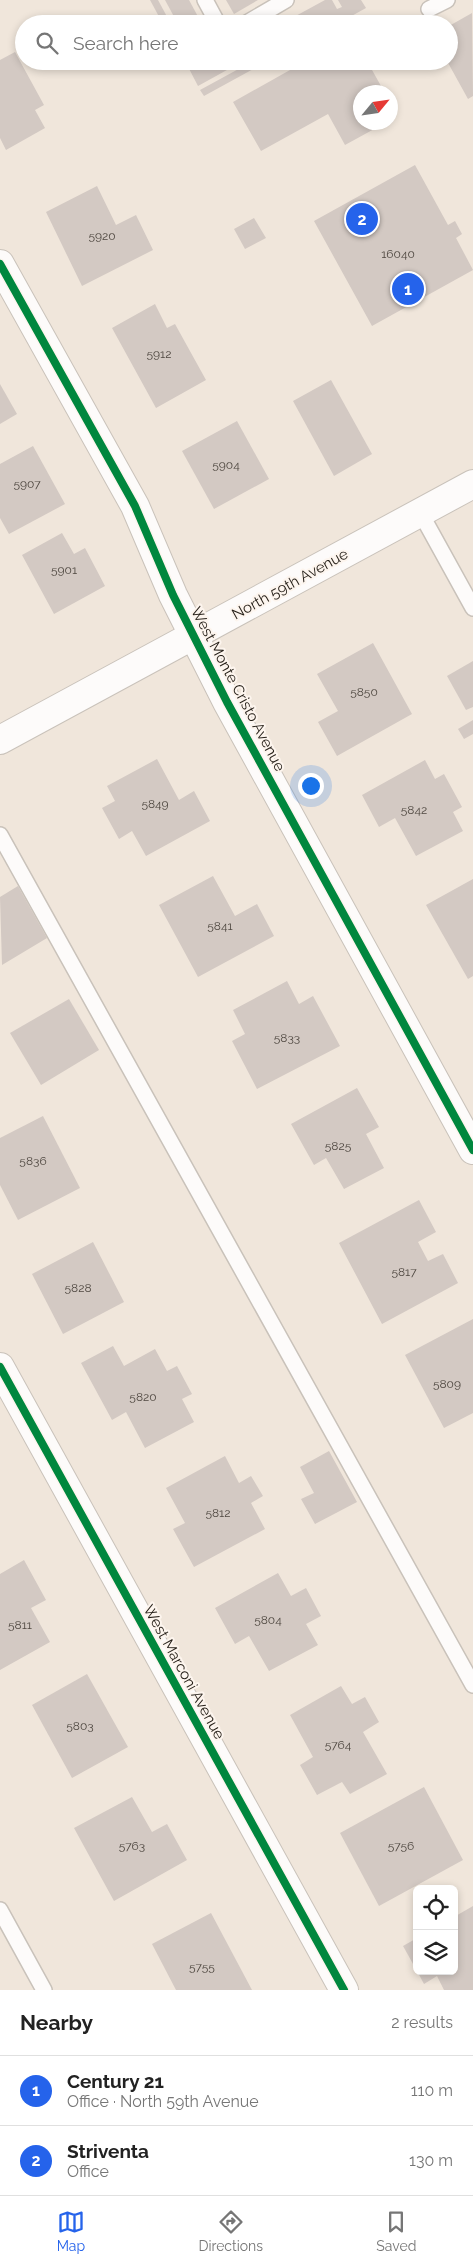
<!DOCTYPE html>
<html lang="en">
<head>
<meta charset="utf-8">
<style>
  body { margin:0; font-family:Raleway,sans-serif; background:#f6f6f6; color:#222 }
  .controls { position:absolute; right:15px; bottom:15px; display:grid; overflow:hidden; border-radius:8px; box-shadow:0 2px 8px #0003 }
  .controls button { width:45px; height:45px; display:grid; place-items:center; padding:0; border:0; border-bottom:1px solid #e0e0e0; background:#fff; color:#222; font:25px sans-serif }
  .compass { position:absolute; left:353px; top:85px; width:45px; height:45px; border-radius:50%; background:#fff; box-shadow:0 2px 8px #0003; rotate:61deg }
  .you { position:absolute; left:310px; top:785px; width:18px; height:18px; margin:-12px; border:4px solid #fff; border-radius:50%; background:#1a73e8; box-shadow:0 0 0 8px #1a73e833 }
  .badge { display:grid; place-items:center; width:32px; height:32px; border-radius:50%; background:#2563eb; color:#fff; font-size:16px; font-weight:700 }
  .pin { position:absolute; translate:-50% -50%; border:2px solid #fff; box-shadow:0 1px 5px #0006 }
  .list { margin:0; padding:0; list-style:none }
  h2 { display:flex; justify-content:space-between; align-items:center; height:65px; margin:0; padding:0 20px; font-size:21px }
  h2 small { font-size:16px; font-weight:400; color:#767676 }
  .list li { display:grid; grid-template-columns:32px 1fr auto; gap:15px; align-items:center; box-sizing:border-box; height:70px; padding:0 20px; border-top:1px solid #e0e0e0 }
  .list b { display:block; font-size:19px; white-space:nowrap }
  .list p { margin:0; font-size:16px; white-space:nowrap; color:#767676 }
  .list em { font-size:16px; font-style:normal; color:#767676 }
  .icon { flex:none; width:28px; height:28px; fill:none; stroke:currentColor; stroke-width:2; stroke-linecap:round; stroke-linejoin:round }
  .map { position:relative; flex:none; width:473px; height:1990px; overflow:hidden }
  .search { position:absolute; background:#fff; box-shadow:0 2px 8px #0003; left:15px; right:15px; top:15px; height:55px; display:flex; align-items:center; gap:12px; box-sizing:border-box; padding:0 18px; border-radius:28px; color:#767676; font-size:19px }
  .sheet { height:205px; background:#fff }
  nav { display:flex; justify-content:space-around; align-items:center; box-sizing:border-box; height:70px; border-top:1px solid #e0e0e0; background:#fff; font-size:14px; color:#767676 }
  nav a { display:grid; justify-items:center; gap:2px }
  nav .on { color:#2563eb }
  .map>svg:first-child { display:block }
</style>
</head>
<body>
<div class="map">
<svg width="473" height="1990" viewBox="0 0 473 1990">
  <rect width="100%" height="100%" fill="#f0e6db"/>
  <g fill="#d3c9c3">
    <path d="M 150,0 L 158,0 L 171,24 L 163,24 Z"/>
    <path d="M 165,0 L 189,0 L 202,24 L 178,24 Z"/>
    <path d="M 226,0 L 258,0 L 234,14 Z"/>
    <path d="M 325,0 L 332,0 L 337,9 L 342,7 L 338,0 L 361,0 L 366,8 L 337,24 L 281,24 Z"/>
    <path d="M 472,13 L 473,96 L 468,99 L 447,61 L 449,61 L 449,26 Z"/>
    <path d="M 15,52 L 44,105 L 35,110 L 45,128 L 6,150 L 0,138 L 0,60 Z"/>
    <path d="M 185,61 L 192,61 L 194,64 L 198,61 L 234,61 L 236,65 L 198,86 Z"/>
    <path d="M 242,61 L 268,61 L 204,96 L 200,90 L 244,66 Z"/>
    <path d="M 306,61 L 367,61 L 381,86 L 375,90 L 377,92 L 360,92 L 360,122 L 387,122 L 345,145 L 328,114 L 261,151 L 233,102 Z"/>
    <path d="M 415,165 L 448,225 L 455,221 L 462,234 L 456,238 L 473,270 L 372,326 L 314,221 Z"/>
    <path d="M 97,186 L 116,225 L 136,215 L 153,250 L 82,286 L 46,212 Z"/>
    <path d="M 254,218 L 266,238 L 245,249 L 234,229 Z"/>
    <path d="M 155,304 L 167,328 L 175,324 L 206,380 L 156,408 L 112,328 Z"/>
    <path d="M 331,380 L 372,454 L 334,476 L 293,401 Z"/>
    <path d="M 0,384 L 17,414 L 0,424 Z"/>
    <path d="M 237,421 L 269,479 L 214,509 L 182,451 Z"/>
    <path d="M 33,446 L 65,504 L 9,534 L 0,518 L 0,464 Z"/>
    <path d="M 62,533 L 74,554 L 85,548 L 105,586 L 54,614 L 22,555 Z"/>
    <path d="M 373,643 L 412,714 L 337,756 L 318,722 L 338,711 L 317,674 Z"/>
    <path d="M 473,661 L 473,707 L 466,710 L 447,676 Z"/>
    <path d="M 473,720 L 473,734 L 464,739 L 458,729 Z"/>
    <path d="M 157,759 L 179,800 L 194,791 L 210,821 L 146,856 L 132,831 L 119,839 L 102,808 L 115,801 L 107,786 Z"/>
    <path d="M 425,760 L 435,779 L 444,774 L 462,807 L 453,812 L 463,831 L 416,856 L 395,818 L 379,827 L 362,795 Z"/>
    <path d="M 213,876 L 235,916 L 257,904 L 274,936 L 198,977 L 159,905 Z"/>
    <path d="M 473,879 L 473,976 L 468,979 L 426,905 Z"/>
    <path d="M 18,886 L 47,938 L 2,965 L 0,897 Z"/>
    <path d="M 287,981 L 299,1004 L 313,996 L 340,1046 L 257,1089 L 232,1041 L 245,1034 L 233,1010 Z"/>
    <path d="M 69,999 L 99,1050 L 41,1085 L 10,1033 Z"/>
    <path d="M 357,1088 L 379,1127 L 366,1134 L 384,1168 L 344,1189 L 326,1158 L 314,1165 L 291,1124 Z"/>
    <path d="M 43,1116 L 80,1188 L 18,1220 L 0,1185 L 0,1138 Z"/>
    <path d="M 419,1200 L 436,1232 L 418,1242 L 428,1261 L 443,1254 L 458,1283 L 382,1324 L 339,1243 Z"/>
    <path d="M 93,1242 L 124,1302 L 63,1334 L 32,1274 Z"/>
    <path d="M 473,1319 L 473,1413 L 444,1428 L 405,1355 Z"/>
    <path d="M 113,1346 L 124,1366 L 155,1349 L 167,1371 L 177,1366 L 192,1394 L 182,1399 L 194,1422 L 145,1448 L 126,1412 L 112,1420 L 81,1363 Z"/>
    <path d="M 329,1451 L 357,1502 L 315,1524 L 301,1499 L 314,1493 L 300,1467 Z"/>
    <path d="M 225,1456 L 239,1483 L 251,1476 L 263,1496 L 251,1503 L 265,1529 L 194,1567 L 173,1529 L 185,1523 L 166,1488 Z"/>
    <path d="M 24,1560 L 46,1600 L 31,1608 L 50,1642 L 0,1670 L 0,1574 Z"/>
    <path d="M 278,1573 L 291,1596 L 306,1588 L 321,1616 L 306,1624 L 318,1645 L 269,1671 L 249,1636 L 235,1644 L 215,1608 Z"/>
    <path d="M 87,1674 L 128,1747 L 72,1778 L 32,1705 Z"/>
    <path d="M 341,1686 L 352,1704 L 365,1697 L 379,1722 L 363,1732 L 387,1774 L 350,1794 L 342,1782 L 317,1795 L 300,1765 L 313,1757 L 290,1715 Z"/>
    <path d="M 424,1787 L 463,1860 L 379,1906 L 340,1833 Z"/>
    <path d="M 132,1797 L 152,1832 L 167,1824 L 187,1860 L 114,1901 L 74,1828 Z"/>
    <path d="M 473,1906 L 473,1990 L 444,1990 L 437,1976 L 424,1984 L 417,1971 L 454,1971 L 454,1917 Z"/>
    <path d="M 211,1913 L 252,1990 L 176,1990 L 152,1944 Z"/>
    <path d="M 417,1938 L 417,1971 L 403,1946 Z"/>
  </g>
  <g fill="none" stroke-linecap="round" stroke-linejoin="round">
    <g stroke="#c9c2ba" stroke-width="18">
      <g id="service">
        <path d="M 205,0 L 218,24"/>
        <path d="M 429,9 L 447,0"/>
        <path d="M 245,24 L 286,0"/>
        <path d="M 420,512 L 473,608"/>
        <path d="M 0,835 L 473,1685"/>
        <path d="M 0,1910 L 44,1990"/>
      </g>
    </g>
    <g stroke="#c9c2ba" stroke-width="30">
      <g id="minor">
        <path d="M 0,264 L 135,506 L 173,595 L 227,702 L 473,1150"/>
        <path d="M 0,1367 L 344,1990"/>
      </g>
    </g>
    <g stroke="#c9c2ba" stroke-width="30">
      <path id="secondary" d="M 0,740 L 473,484"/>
    </g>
    <use href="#service" stroke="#fdfbfa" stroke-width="15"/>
    <use href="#minor" stroke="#fdfbfa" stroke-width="28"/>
    <use href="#secondary" stroke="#fdfbfa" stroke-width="28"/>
    <g stroke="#fdf5ee" stroke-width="11">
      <g id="cycleway">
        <path d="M 0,264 L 135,506 L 173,595 L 227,702 L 473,1150"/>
        <path d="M 0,1367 L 344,1990"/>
      </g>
    </g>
    <use href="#cycleway" stroke="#00873e" stroke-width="8"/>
  </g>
  <g text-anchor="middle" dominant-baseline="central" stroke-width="4" stroke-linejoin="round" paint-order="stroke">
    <g font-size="12" fill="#4f4841">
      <text x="102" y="236">5920</text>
      <text x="398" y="254">16040</text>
      <text x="159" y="354">5912</text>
      <text x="226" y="465">5904</text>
      <text x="27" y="484">5907</text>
      <text x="64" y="570">5901</text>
      <text x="364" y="692">5850</text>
      <text x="155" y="804">5849</text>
      <text x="414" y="810">5842</text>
      <text x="220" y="926">5841</text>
      <text x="287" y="1038">5833</text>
      <text x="338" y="1146">5825</text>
      <text x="33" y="1161">5836</text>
      <text x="404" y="1272">5817</text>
      <text x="78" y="1288">5828</text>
      <text x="447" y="1384">5809</text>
      <text x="143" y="1397">5820</text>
      <text x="218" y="1513">5812</text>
      <text x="268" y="1620">5804</text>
      <text x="20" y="1625">5811</text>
      <text x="80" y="1726">5803</text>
      <text x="338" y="1745">5764</text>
      <text x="132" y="1846">5763</text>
      <text x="401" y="1846">5756</text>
      <text x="202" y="1967">5755</text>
    </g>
    <g font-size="15" fill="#231d16" stroke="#fdf5ee">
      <text transform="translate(290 584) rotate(-29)">North 59th Avenue</text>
      <text transform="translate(238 689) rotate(62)">West Monte Cristo Avenue</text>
      <text transform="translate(184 1672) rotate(61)">West Marconi Avenue</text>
    </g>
  </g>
</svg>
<div class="controls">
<button><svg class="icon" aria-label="locate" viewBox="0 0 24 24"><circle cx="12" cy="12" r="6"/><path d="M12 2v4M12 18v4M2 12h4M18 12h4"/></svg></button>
<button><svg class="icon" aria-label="layers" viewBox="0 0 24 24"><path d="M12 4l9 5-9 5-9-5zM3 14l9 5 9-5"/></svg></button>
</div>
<svg class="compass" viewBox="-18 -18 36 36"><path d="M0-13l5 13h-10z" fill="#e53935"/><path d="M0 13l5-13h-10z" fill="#767676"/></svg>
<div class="you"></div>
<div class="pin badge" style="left:408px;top:289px">1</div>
<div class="pin badge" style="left:362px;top:219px">2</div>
<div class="search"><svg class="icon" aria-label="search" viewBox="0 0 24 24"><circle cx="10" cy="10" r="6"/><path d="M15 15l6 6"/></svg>Search here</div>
</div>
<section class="sheet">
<h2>Nearby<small>2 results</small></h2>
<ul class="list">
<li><span class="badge">1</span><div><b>Century 21</b><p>Office · North 59th Avenue</p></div><em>110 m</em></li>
<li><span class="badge">2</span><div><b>Striventa</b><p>Office</p></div><em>130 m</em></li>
</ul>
</section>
<nav>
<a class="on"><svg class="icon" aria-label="map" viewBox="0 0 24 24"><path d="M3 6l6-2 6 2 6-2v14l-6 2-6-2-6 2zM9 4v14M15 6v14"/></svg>Map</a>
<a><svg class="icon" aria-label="directions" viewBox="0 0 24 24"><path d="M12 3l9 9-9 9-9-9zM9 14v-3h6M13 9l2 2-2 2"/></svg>Directions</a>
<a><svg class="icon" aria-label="saved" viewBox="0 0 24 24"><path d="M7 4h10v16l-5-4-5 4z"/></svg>Saved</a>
</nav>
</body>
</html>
